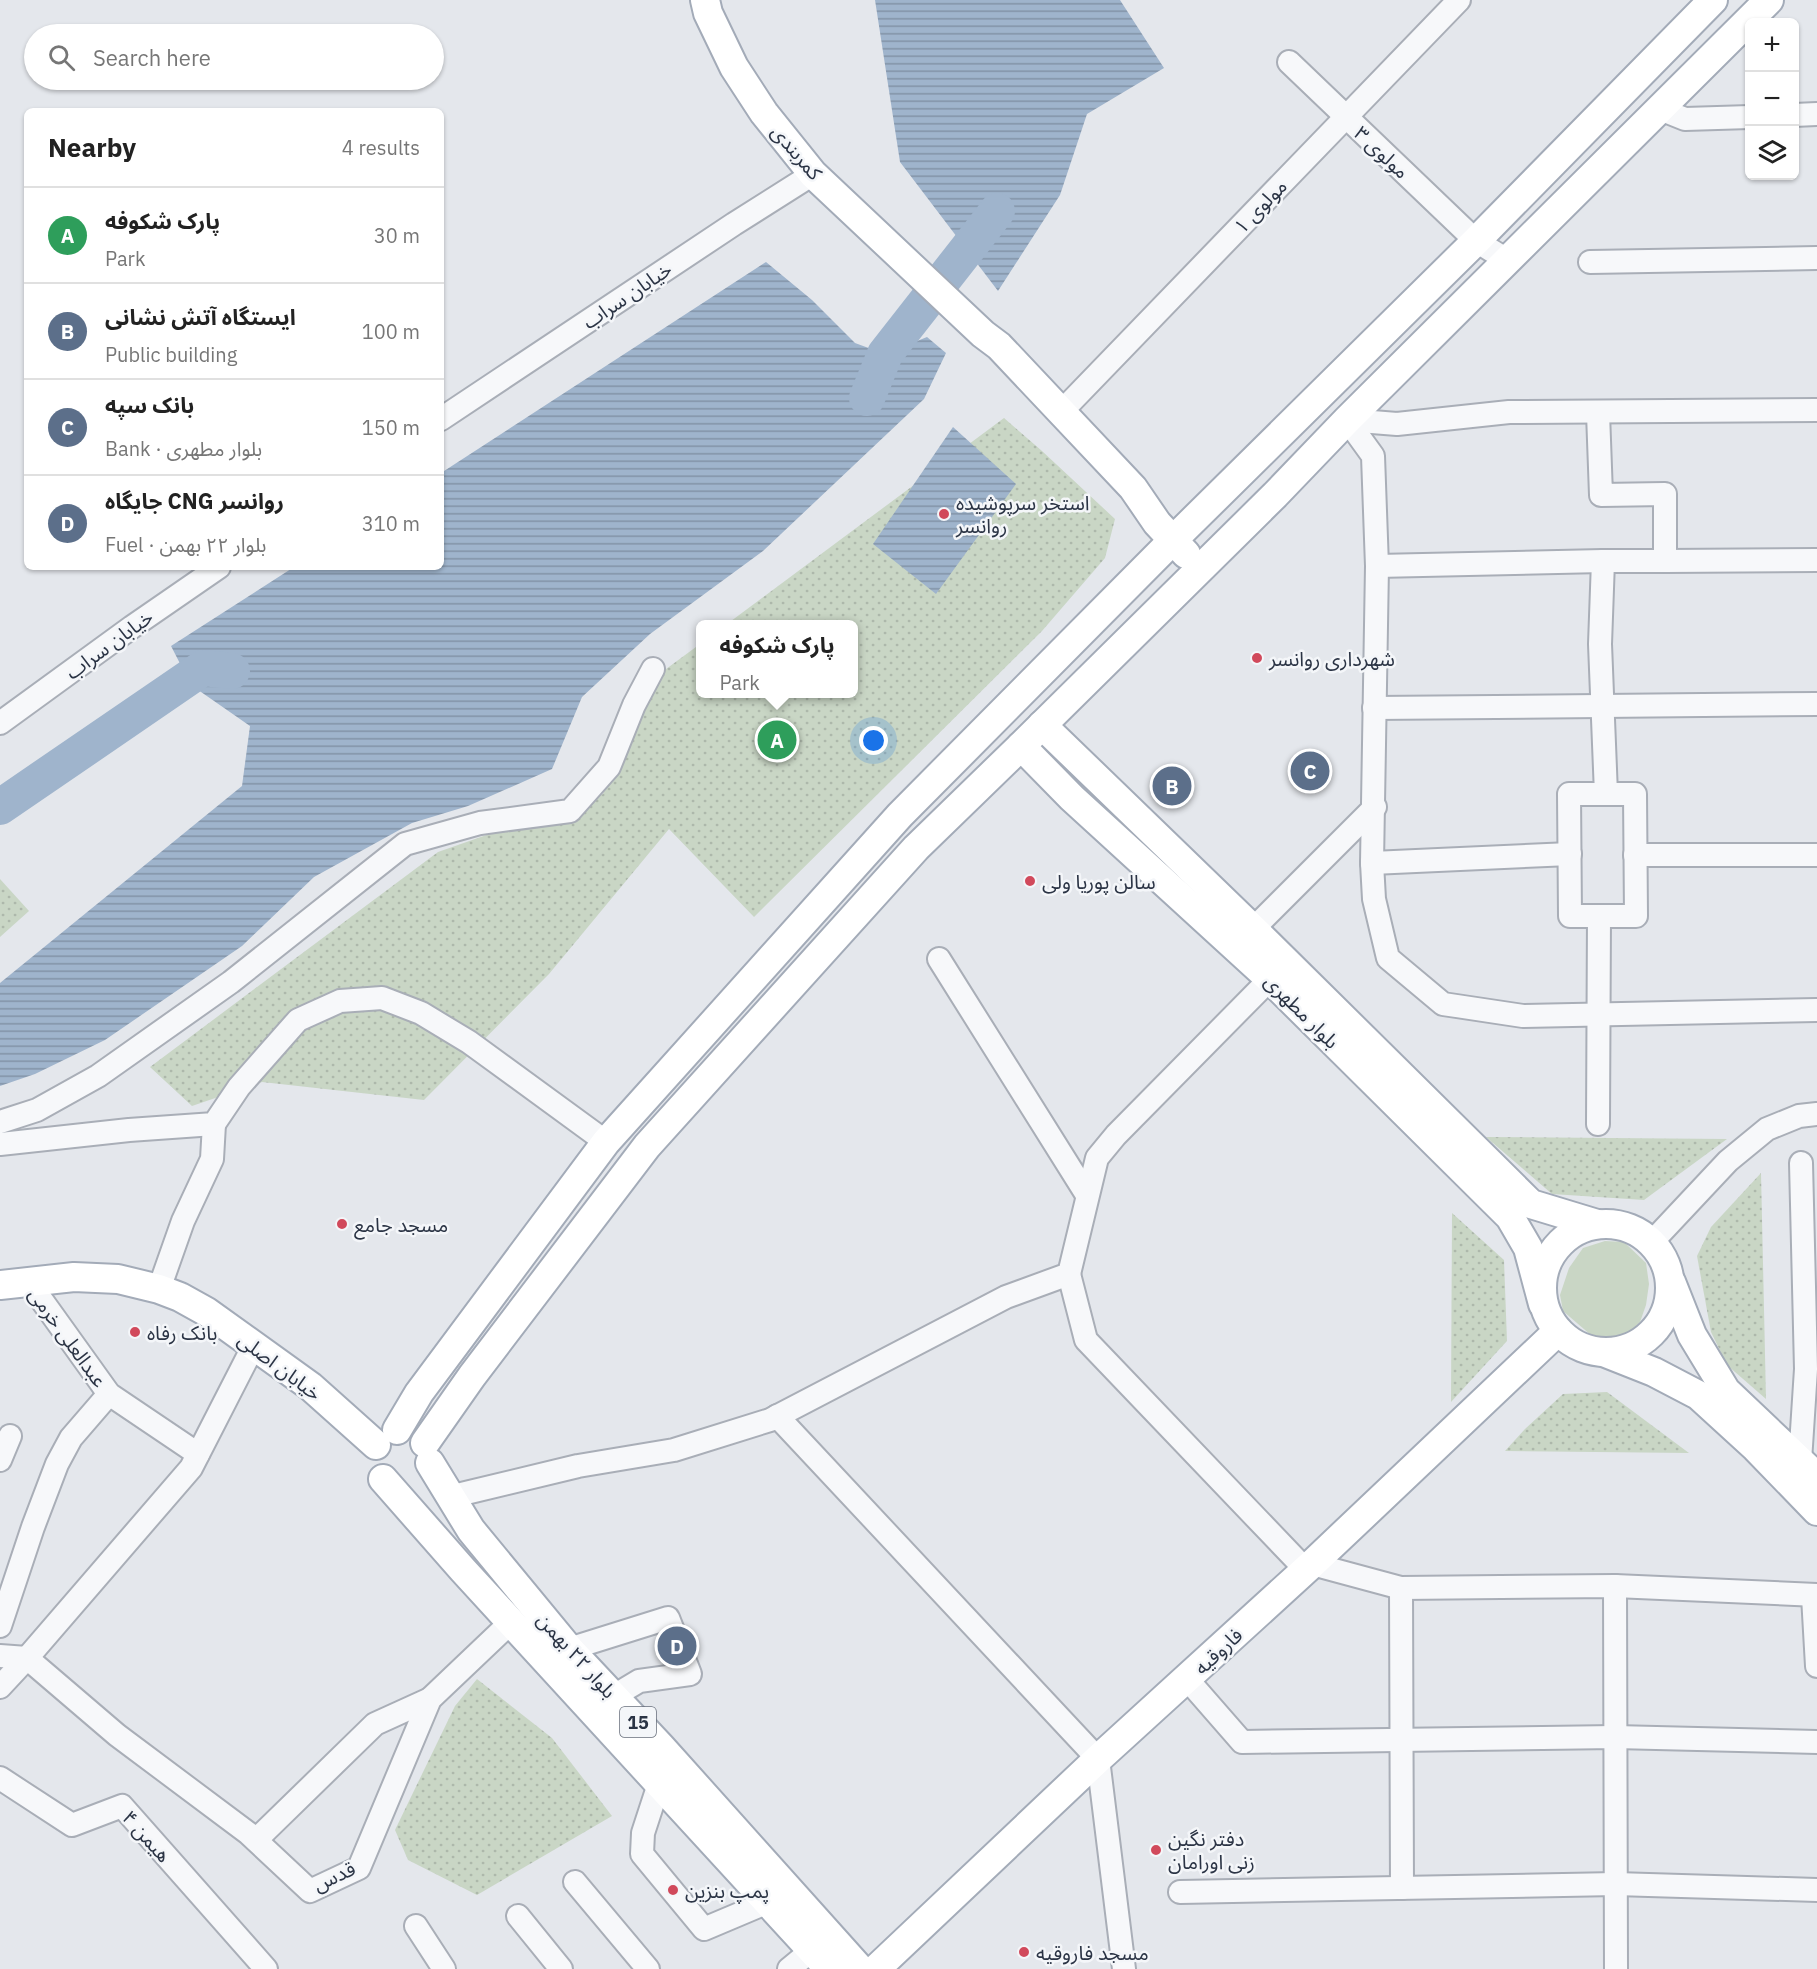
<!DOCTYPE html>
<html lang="en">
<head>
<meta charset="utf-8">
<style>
  body { margin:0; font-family:"IBM Plex Sans","Noto Sans Arabic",sans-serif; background:#f6f6f6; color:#222 }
  .controls { position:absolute; right:18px; top:18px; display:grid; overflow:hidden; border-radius:9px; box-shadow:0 2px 4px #0004 }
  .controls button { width:54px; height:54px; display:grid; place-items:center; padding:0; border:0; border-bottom:2px solid #e0e0e0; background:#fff; color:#222; font:30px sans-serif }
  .you { position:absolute; left:874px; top:741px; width:21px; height:21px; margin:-15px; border:4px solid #fff; border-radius:50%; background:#1a73e8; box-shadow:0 0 0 9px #1a73e833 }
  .badge { display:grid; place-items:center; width:39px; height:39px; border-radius:50%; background:#7c3aed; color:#fff; font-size:20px; font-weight:700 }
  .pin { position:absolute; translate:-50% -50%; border:3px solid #fff; box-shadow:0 2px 6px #0006 }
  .popup { position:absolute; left:696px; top:620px; width:162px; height:78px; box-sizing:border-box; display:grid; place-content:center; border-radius:9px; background:#fff; filter:drop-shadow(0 2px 4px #0005); font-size:20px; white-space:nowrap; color:#767676 }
  .popup b { font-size:22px; color:#222 }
  .popup::after { content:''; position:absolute; left:50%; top:100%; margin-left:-12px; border:12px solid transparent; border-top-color:#fff }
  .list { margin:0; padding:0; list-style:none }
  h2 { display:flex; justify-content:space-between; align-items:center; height:78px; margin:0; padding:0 24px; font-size:26px }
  h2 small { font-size:20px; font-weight:400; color:#767676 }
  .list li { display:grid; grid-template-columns:39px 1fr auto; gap:18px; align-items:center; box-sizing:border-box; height:96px; padding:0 24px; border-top:2px solid #e0e0e0 }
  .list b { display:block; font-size:22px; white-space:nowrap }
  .list p { margin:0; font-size:20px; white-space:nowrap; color:#767676 }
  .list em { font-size:20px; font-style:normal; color:#767676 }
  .icon { flex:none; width:33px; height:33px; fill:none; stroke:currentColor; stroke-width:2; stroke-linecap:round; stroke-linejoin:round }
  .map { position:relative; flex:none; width:1817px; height:1969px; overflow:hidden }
  .search { position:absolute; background:#fff; box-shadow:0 2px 4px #0004; left:24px; top:24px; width:420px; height:66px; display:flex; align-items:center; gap:15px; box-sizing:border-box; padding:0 21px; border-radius:33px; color:#767676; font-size:22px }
  .panel { position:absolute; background:#fff; box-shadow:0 2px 4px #0004; left:24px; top:108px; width:420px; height:462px; border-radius:9px }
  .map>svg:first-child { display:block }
</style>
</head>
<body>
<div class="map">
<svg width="1817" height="1969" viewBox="0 0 1817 1969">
  <defs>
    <pattern id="park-dots" width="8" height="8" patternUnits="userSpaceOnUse" patternTransform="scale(1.5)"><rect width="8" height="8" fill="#c9d6c5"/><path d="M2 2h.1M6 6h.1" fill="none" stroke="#adb8ab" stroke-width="1.8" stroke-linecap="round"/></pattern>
    <pattern id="water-rules" width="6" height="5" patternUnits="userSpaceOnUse" patternTransform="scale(1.5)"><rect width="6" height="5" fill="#9fb4cc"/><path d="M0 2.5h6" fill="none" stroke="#8293a7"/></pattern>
  </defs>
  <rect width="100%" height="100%" fill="#e4e7ec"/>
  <path fill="#c9d6c5" d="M 1605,1241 L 1624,1242 L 1646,1263 L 1649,1284 L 1646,1305 L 1640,1322 L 1625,1337 L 1592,1336 L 1563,1311 L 1560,1295 L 1569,1268 L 1583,1248 Z"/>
  <g fill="url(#park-dots)">
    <path d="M 1004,418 L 1042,451 L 1115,519 L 1105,558 L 1042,631 L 754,917 L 669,829 L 549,974 L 424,1100 L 262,1082 L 192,1106 L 150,1067 L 438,852 L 603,794 L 643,686 L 700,644 L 700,694 L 854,694 L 854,624 L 727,624 Z"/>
    <path d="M 0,879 L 29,911 L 0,937 Z"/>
    <path d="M 1486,1137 L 1727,1139 L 1644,1200 L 1552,1194 Z"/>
    <path d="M 1761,1173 L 1766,1399 L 1727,1365 L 1711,1332 L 1697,1256 L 1711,1227 Z"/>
    <path d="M 1452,1213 L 1504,1260 L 1507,1341 L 1451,1402 Z"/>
    <path d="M 1607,1392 L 1689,1453 L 1505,1451 L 1525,1429 L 1563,1394 Z"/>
    <path d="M 477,1679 L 552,1738 L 612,1816 L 477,1895 L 408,1860 L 395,1830 L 455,1706 Z"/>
  </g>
  <g fill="url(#water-rules)">
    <path d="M 875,0 L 1120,0 L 1164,68 L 1087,114 L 1060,195 L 998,291 L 900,162 Z"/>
    <path d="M 766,262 L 812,300 L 855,343 L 885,354 L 927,337 L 946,353 L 924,399 L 763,551 L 650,634 L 582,697 L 552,769 L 468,806 L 412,823 L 314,877 L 242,946 L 105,1040 L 35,1074 L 0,1086 L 0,983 L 242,786 L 250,726 L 191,685 L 171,646 L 294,567 L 441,567 L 441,473 Z"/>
    <path d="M 953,427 L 1016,484 L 936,594 L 873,544 Z"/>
  </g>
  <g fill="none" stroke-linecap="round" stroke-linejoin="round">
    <g stroke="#9fb4cc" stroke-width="36">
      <path d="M 867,398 L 885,354 L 997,211"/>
      <path d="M 0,807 L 203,668 L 232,671"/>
    </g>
    <g stroke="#a9aeb7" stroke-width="26">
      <g id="minor">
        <path d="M 1289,62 L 1476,241 L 1507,260"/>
        <path d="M 1660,109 L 1685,119 L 1750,117"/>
        <path d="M 1794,115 L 1817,114"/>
        <path d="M 1590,262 L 1817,258"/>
        <path d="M 1061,412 L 1459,0"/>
        <path d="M 1598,413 L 1601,495 L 1665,494 L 1665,561 L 1603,561 L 1600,644 L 1606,794"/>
        <path d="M 441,419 L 734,224 L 813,174"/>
        <path d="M 1347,420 L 1373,456 L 1377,566 L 1372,863 L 1374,899 L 1388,958 L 1443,1004 L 1523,1016 L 1817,1010"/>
        <path d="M 1347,420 L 1397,424 L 1509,412 L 1817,410"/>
        <path d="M 1665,561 L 1817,560"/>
        <path d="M 1377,566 L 1603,561"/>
        <path d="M 1374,708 L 1817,704"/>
        <path d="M 0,723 L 132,627 L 219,567"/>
        <path d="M 1569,794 L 1635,794 L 1636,916 L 1570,916 Z"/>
        <path d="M 1635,855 L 1817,855"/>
        <path d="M 1372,863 L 1570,854"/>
        <path d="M 1253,929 L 1375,807"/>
        <path d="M 939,959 L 1087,1195"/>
        <path d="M 0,1122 L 37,1110 L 98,1076 L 231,982 L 405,844 L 480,823 L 570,811 L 609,767 L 634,705 L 653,669"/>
        <path d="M 1598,1124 L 1599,916"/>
        <path d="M 0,1144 L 129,1130 L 214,1124 L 239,1087 L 298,1020 L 340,1001 L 382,998 L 421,1013 L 469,1042 L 606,1142"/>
        <path d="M 1652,1242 L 1728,1161 L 1767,1129 L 1799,1116 L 1817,1114"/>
        <path d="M 1069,1274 L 1086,1340 L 1306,1570"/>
        <path d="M 28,1281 L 109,1394 L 198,1454"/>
        <path d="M 159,1289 L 183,1221 L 212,1159 L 214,1124"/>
        <path d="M 777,1416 L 1098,1759 L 1124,1969"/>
        <path d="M 0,1460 L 10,1436"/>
        <path d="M 1800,1461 L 1806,1369 L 1801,1163"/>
        <path d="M 449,1497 L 578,1466 L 674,1450 L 770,1420 L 1006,1297 L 1069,1274 L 1097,1158 L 1116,1135 L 1270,979"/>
        <path d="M 1312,1564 L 1401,1588 L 1615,1586 L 1817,1595"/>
        <path d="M 1615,1586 L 1616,1969"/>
        <path d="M 1401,1588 L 1402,1888"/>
        <path d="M 1813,1596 L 1817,1666"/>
        <path d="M 0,1626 L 33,1527 L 57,1464 L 71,1438 L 109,1394"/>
        <path d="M 569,1649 L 668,1618 L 690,1674 L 639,1681 L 614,1696"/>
        <path d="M 0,1656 L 27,1658"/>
        <path d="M 27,1658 L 117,1735 L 248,1833 L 310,1891 L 359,1868 L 430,1699 L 511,1622"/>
        <path d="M 1187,1679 L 1242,1742 L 1615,1737 L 1817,1742"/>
        <path d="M 0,1687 L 27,1658 L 191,1468 L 254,1345"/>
        <path d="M 0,1778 L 72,1825 L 122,1806 L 266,1969"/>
        <path d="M 659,1784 L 643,1833 L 642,1854 L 704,1929 L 768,1902"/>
        <path d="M 256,1840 L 375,1724 L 430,1699"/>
        <path d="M 575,1882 L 648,1969"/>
        <path d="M 1180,1892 L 1616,1884 L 1817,1890"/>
        <path d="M 518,1916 L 561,1969"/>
        <path d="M 416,1926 L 444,1969"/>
        <path d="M 789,1969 L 812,1950"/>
      </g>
    </g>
    <g stroke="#a3abb8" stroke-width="32">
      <g id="major">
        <path d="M 705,0 L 708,13 L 734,67 L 764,113 L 813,174 L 983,334 L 999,346 L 1133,488 L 1157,523 L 1186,554"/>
        <path d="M 1042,725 L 1253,929 L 1531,1204 L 1597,1224"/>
        <path d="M 1021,746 L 1072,798 L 1270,979 L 1510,1217 L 1528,1248 L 1543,1304"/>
        <circle cx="1606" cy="1288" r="64"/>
        <path d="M 1671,1282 L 1692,1335 L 1726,1391 L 1817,1477"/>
        <path d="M 0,1285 L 74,1277 L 118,1279 L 159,1289 L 180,1297 L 207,1312 L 310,1386 L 376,1445"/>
        <path d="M 1606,1353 L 1654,1372 L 1698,1395 L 1756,1448 L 1817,1511"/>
        <path d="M 397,1430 L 419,1393 L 606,1142 L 900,815 L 1173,540 L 1476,241 L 1713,0"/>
        <path d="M 425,1443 L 472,1376 L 647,1146 L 916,848 L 1021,746 L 1275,495 L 1347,420 L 1769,0"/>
        <path d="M 430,1463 L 471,1530 L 569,1649 L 661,1747 L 860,1969"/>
        <path d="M 383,1479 L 463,1570 L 829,1969"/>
        <path d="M 876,1969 L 1098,1759 L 1312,1564 L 1558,1331"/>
      </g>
    </g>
    <use href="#minor" stroke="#f7f8fa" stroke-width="22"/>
    <use href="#major" stroke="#fff" stroke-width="28"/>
  </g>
  <g fill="#d1495b" stroke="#f4f6f9" stroke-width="2">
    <circle cx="944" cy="514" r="6"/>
    <circle cx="1257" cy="658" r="6"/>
    <circle cx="1030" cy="881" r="6"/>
    <circle cx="342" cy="1224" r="6"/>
    <circle cx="135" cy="1332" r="6"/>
    <circle cx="1156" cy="1850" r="6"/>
    <circle cx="673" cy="1890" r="6"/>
    <circle cx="1024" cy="1952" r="6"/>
  </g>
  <g text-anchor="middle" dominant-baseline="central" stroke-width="5" stroke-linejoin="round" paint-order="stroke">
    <rect fill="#f4f6f9" stroke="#676e7b" stroke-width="1.5" x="620" y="1707" width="36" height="30" rx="4.5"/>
    <g font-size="18" font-weight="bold" fill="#2b3445">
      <text x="638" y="1722">15</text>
    </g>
    <g font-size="20" fill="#2b3445" stroke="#f4f6f9">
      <text transform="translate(797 152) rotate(49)">کمربندی</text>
      <text transform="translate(1382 152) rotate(43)">مولوی ۳</text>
      <text transform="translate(1260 206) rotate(-46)">مولوی ۱</text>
      <text transform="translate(627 295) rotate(-34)">خیابان سراب</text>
      <text transform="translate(109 644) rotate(-36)">خیابان سراب</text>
      <text transform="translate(1302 1011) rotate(45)">بلوار مطهری</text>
      <text transform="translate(68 1337) rotate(54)">عبدالعلی خرمی</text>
      <text transform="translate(280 1366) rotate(37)">خیابان اصلی</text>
      <text transform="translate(1218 1651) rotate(-43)">فاروقیه</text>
      <text transform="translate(577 1655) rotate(48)">بلوار ۲۲ بهمن</text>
      <text transform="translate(147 1836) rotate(48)">هیمن ۴</text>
      <text transform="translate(334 1876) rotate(-25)">قدس</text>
    </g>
    <g font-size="20" fill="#2b3445" stroke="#f4f6f9" text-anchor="start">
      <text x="956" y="502">استخر سرپوشیده<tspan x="956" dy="23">روانسر</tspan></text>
      <text x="1269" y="658">شهرداری روانسر</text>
      <text x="1042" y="881">سالن پوریا ولی</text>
      <text x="354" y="1224">مسجد جامع</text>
      <text x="147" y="1332">بانک رفاه</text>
      <text x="1168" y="1838">دفتر نگین<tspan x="1168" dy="23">زنی اورامان</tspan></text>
      <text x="685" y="1890">پمپ بنزین</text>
      <text x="1036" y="1952">مسجد فاروقیه</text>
    </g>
  </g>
</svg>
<div class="controls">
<button>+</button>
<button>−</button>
<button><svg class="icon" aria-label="layers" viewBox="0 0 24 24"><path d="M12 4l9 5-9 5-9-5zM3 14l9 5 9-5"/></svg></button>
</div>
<div class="you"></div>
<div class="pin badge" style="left:777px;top:740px;background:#2e9e5b">A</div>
<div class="popup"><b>پارک شکوفه</b>Park</div>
<div class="pin badge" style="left:1172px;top:786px;background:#5c6f8a">B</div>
<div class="pin badge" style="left:1310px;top:771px;background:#5c6f8a">C</div>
<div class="pin badge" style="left:677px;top:1646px;background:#5c6f8a">D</div>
<div class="search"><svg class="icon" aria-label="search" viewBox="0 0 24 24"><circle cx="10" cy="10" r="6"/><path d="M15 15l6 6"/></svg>Search here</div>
<section class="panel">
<h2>Nearby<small>4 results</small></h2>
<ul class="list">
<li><span class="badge" style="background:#2e9e5b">A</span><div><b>پارک شکوفه</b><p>Park</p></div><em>30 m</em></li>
<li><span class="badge" style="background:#5c6f8a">B</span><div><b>ایستگاه آتش نشانی</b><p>Public building</p></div><em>100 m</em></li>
<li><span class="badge" style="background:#5c6f8a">C</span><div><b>بانک سپه</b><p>Bank · بلوار مطهری</p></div><em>150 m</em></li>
<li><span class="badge" style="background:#5c6f8a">D</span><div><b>جایگاه CNG روانسر</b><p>Fuel · بلوار ۲۲ بهمن</p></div><em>310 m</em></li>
</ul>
</section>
</div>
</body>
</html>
